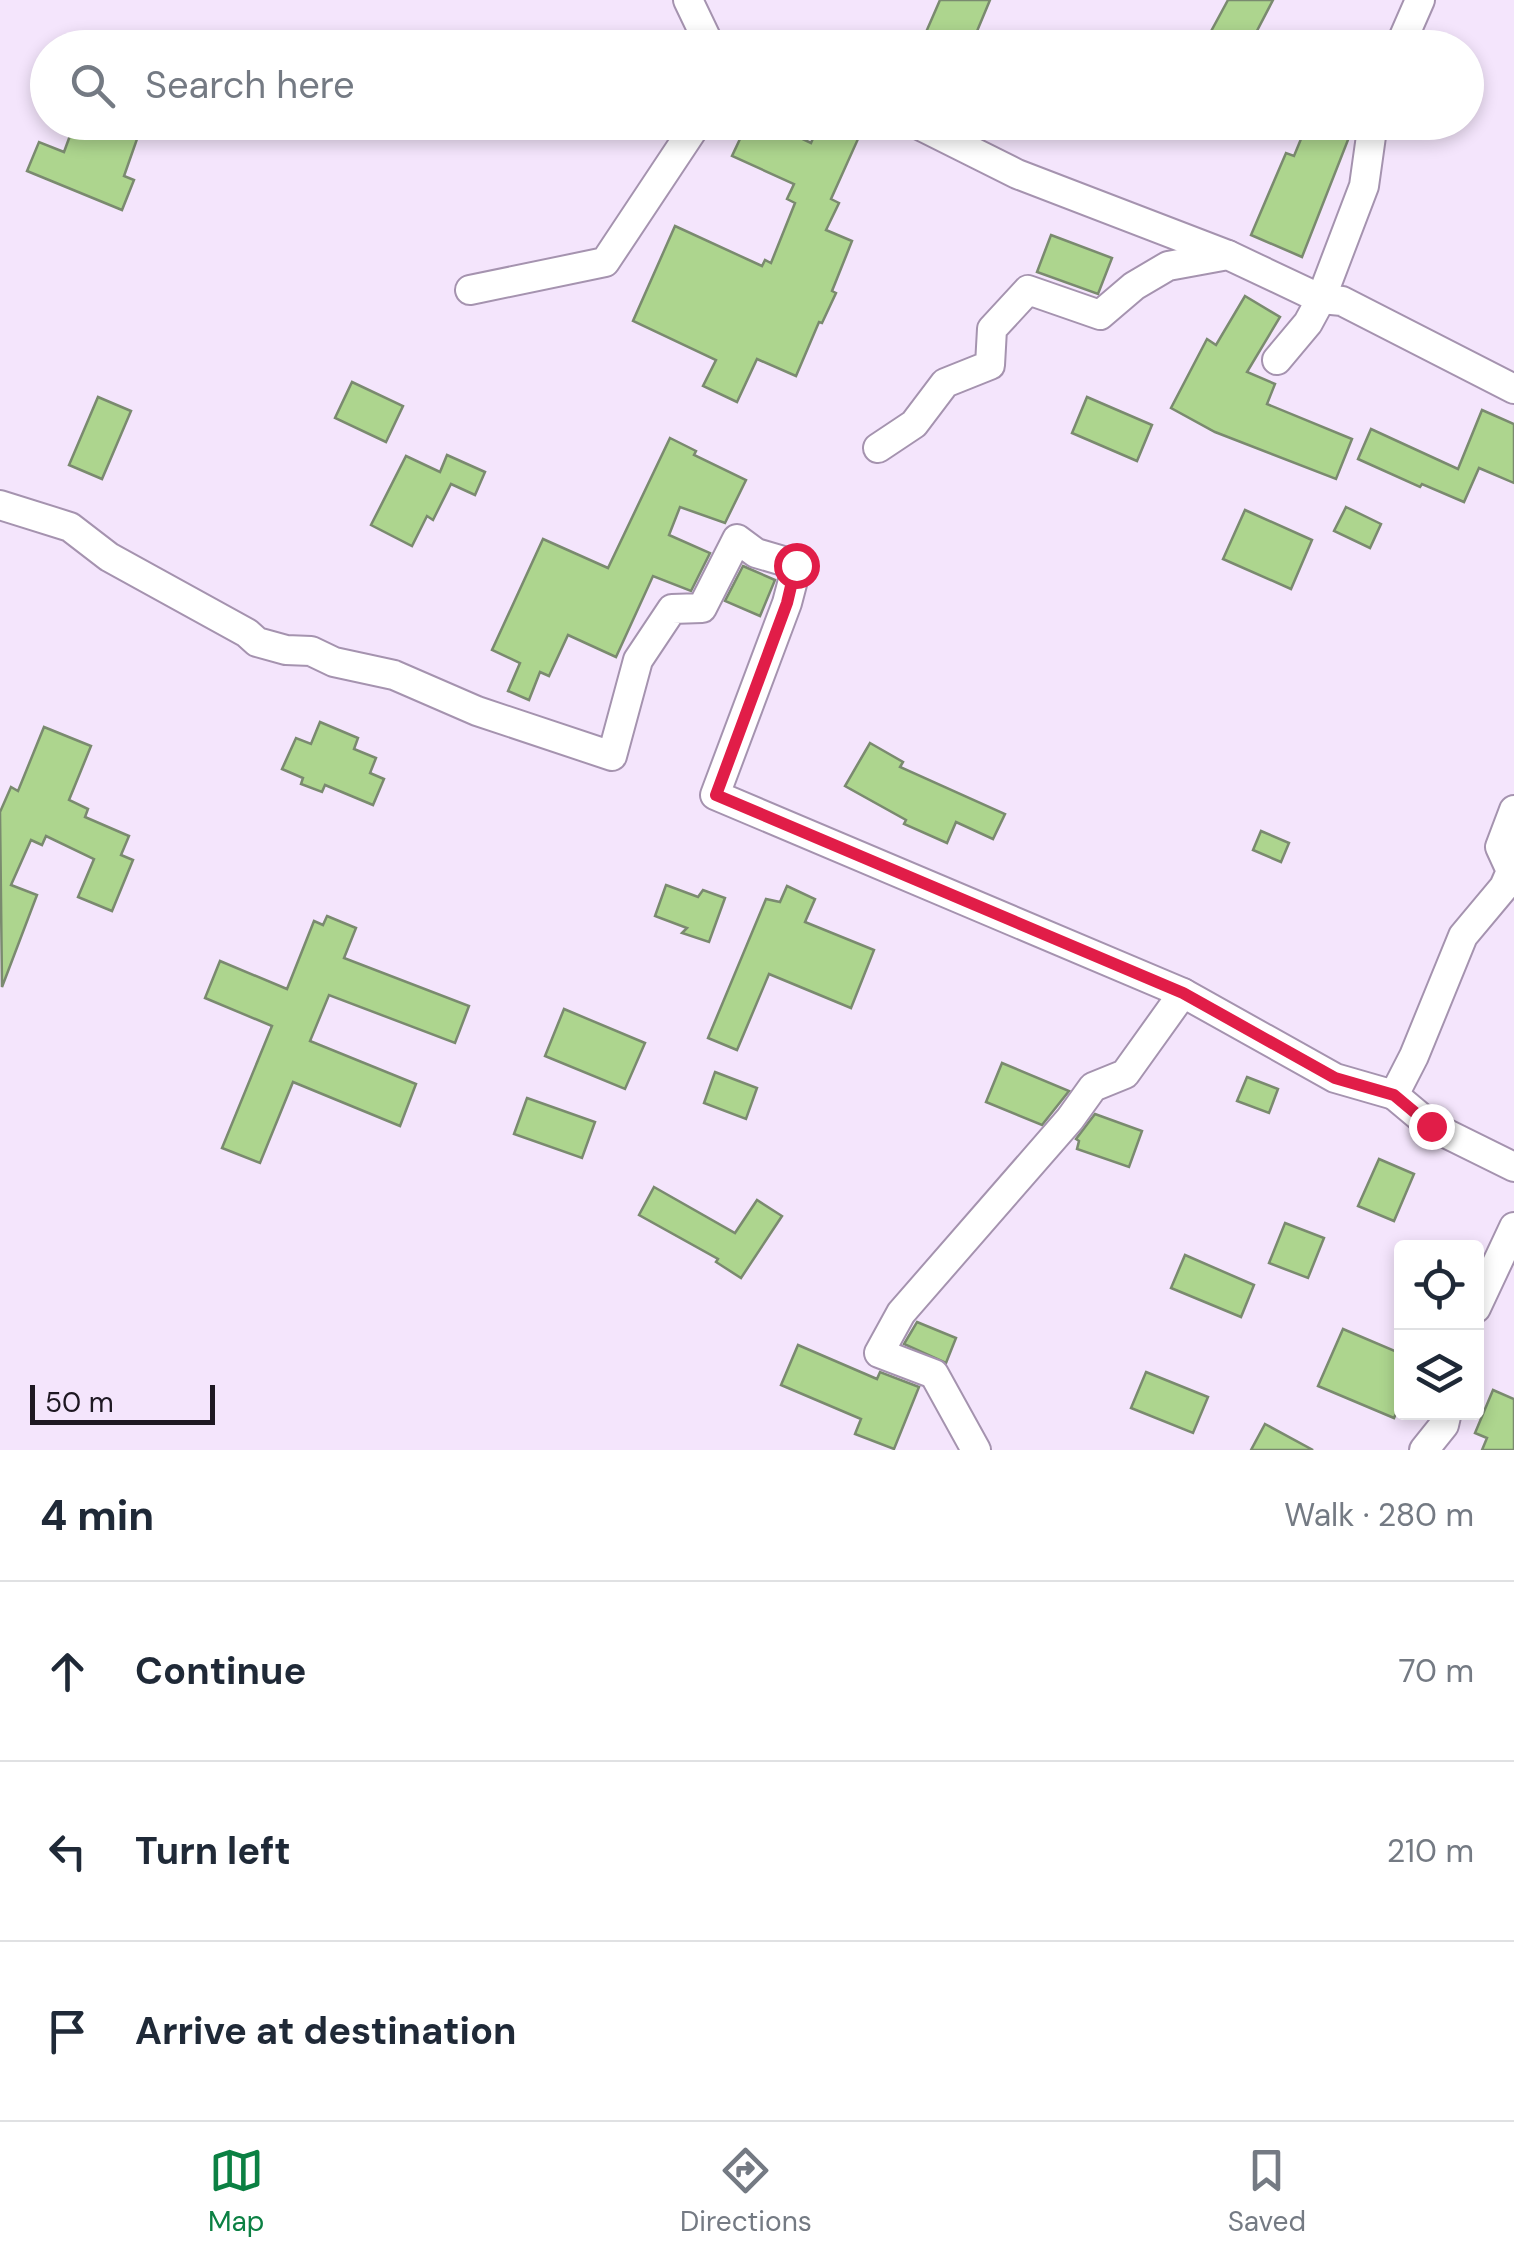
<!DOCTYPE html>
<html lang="en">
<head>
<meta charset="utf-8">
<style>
  body { margin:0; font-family:"DM Sans",sans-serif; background:#f2f2f3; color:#1f2937 }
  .controls { position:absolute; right:30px; bottom:30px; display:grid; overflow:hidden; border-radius:10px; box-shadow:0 5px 15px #0003 }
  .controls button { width:90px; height:90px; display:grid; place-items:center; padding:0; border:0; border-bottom:2px solid #e0e1e3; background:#fff; color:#1f2937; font:50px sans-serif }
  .scale { position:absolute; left:30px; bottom:25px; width:185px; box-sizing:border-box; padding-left:10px; border:5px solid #1e1822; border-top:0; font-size:28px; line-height:35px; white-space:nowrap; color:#1e1822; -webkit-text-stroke:8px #f4e5fc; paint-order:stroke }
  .stop { position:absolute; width:30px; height:30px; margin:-22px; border:8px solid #e11d48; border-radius:50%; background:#fff }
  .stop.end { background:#e11d48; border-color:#fff; box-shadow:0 2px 10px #0008 }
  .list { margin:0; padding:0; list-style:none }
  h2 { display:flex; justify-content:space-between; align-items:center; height:130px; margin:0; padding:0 40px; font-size:42px }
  h2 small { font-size:32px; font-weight:400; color:#747a83 }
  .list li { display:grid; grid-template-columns:65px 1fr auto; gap:30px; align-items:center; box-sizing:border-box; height:180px; padding:0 40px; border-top:2px solid #e0e1e3 }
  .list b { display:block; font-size:38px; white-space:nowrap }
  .list em { font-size:32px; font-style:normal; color:#747a83 }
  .icon { flex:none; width:55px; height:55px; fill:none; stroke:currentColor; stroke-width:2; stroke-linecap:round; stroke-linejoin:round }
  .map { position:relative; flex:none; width:1514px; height:1450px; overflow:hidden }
  .search { position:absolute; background:#fff; box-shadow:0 5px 15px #0003; left:30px; right:30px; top:30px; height:110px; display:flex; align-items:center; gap:25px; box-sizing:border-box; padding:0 35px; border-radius:55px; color:#747a83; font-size:38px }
  .sheet { height:670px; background:#fff }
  nav { display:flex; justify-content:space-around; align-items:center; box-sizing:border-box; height:140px; border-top:2px solid #e0e1e3; background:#fff; font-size:28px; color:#747a83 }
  nav a { display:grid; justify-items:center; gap:5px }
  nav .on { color:#0b8043 }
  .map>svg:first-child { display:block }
</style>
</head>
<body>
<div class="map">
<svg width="1514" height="1450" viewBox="0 0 1514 1450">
  <rect width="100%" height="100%" fill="#f4e5fc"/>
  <g fill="#add58e" stroke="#7a8a6f" stroke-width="2.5">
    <path d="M 940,0 L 990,0 L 970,48 L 943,48 L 923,39 Z"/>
    <path d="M 1228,0 L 1273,0 L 1248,48 L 1202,48 Z"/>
    <path d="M 75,122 L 143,122 L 124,176 L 134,180 L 122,210 L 27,171 L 39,142 L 64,152 Z"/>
    <path d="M 748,122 L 767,122 L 811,143 L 820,122 L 858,139 L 831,199 L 839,203 L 826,230 L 852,241 L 832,291 L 836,293 L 822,323 L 819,322 L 796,376 L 757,359 L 737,402 L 703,386 L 716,360 L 633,321 L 675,226 L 762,266 L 765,260 L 771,263 L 795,203 L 787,199 L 794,184 L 732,156 Z"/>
    <path d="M 1308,122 L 1355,122 L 1302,257 L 1251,235 L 1286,153 L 1294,156 Z"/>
    <path d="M 1051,235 L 1112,258 L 1098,294 L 1037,272 Z"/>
    <path d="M 1245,296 L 1280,317 L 1247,372 L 1275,384 L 1267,404 L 1352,439 L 1336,479 L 1215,432 L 1171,408 L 1207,339 L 1216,345 Z"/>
    <path d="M 352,382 L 403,406 L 386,442 L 335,418 Z"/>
    <path d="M 98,397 L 131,411 L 102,479 L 69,465 Z"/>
    <path d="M 1087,397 L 1152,425 L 1137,461 L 1072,433 Z"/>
    <path d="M 1482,410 L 1514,424 L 1514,483 L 1479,468 L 1464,502 L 1422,484 L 1420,487 L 1358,459 L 1371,429 L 1458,469 Z"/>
    <path d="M 670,438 L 696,451 L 694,455 L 746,480 L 725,523 L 680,507 L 669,535 L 710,553 L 691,591 L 653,576 L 616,657 L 568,635 L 549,676 L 540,672 L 529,700 L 508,691 L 520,663 L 492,650 L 543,539 L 608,568 Z"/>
    <path d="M 447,455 L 485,472 L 475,495 L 451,484 L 433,520 L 427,516 L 412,546 L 371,525 L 406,456 L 440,472 Z"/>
    <path d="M 1346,507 L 1381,524 L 1370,548 L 1334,531 Z"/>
    <path d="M 1245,510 L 1312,540 L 1291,589 L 1223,559 Z"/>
    <path d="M 743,566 L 775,580 L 760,616 L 725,601 Z"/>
    <path d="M 320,722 L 358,738 L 354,749 L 376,758 L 370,773 L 384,779 L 373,805 L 325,785 L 322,792 L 301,784 L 303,778 L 282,769 L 296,738 L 311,744 Z"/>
    <path d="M 44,727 L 91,746 L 69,800 L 88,809 L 85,817 L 129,836 L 121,855 L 133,860 L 112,911 L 78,897 L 94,859 L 46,836 L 42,845 L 31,840 L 11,885 L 37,895 L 2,987 L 0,812 L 11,787 L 18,791 Z"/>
    <path d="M 870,743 L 903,762 L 900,767 L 1005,814 L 993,839 L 956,822 L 947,843 L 904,824 L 906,820 L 845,786 Z"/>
    <path d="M 1261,831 L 1289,843 L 1281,862 L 1253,850 Z"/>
    <path d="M 666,885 L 698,897 L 703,890 L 725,898 L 709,942 L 682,933 L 687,928 L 655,916 Z"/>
    <path d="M 787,886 L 815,899 L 805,922 L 874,950 L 851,1008 L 769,974 L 737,1050 L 708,1038 L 766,899 L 780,902 Z"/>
    <path d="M 327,916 L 356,928 L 344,958 L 469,1006 L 455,1043 L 329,995 L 310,1041 L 416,1084 L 400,1126 L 293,1082 L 260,1163 L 222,1148 L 272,1026 L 205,998 L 220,961 L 287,989 L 314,921 L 323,925 Z"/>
    <path d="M 564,1009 L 645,1043 L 625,1089 L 545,1056 Z"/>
    <path d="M 1002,1063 L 1069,1091 L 1042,1125 L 986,1102 Z"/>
    <path d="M 715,1072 L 757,1088 L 746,1119 L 704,1103 Z"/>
    <path d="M 1247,1077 L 1278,1089 L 1269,1113 L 1237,1101 Z"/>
    <path d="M 527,1098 L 595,1122 L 582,1158 L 514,1134 Z"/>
    <path d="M 1095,1114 L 1142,1131 L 1129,1167 L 1077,1149 L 1079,1141 L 1076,1139 Z"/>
    <path d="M 1379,1159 L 1414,1174 L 1394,1221 L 1358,1206 Z"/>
    <path d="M 654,1187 L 735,1233 L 757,1200 L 782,1216 L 741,1278 L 716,1262 L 718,1259 L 639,1215 Z"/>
    <path d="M 1285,1223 L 1324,1238 L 1308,1278 L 1269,1263 Z"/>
    <path d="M 1185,1255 L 1254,1285 L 1241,1317 L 1171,1288 Z"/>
    <path d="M 917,1322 L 956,1338 L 946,1363 L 904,1344 Z"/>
    <path d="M 1343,1329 L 1402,1354 L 1402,1400 L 1394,1418 L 1318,1386 Z"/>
    <path d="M 798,1345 L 877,1379 L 880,1372 L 919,1387 L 894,1449 L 855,1434 L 861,1419 L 781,1385 Z"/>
    <path d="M 1146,1372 L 1208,1397 L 1193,1433 L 1131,1408 Z"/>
    <path d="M 1493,1390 L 1514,1399 L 1514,1450 L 1482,1450 L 1487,1438 L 1475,1433 Z"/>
    <path d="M 1265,1424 L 1313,1450 L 1251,1450 Z"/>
  </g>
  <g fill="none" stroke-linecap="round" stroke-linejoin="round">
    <g stroke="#a593af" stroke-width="32">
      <g id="street">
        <path d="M 688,0 L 711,48"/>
        <path d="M 1399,48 L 1420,0"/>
        <path d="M 913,122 L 1017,174 L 1228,255"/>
        <path d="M 470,290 L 605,262 L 698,122"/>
        <path d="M 1277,360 L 1308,323 L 1321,299 L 1364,186 L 1373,122"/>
        <path d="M 878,448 L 914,424 L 945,383 L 990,365 L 992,329 L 1028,290 L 1100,315 L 1134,286 L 1168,266 L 1228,255 L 1321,299 L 1342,301 L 1514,389"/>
        <path d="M 0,505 L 70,527 L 109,557 L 247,633 L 257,642 L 286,650 L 311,651 L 334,662 L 394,675 L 477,711 L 612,756 L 638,660 L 672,609 L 702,608 L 737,539 L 756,553 L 797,565 L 787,603 L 715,795 L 1183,993 L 1335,1078 L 1394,1095 L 1414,1056 L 1463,936 L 1504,887 L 1511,871 L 1500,847 L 1514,810"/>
        <path d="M 1394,1095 L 1431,1126 L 1514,1167"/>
        <path d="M 1476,1308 L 1514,1227"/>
        <path d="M 976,1450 L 934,1374 L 879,1353 L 901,1313 L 1070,1119 L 1093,1087 L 1125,1074 L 1183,993"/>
        <path d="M 1424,1450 L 1444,1425 L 1447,1412"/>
      </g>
    </g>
    <use href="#street" stroke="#fff" stroke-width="28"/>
  </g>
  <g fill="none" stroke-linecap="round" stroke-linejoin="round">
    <path stroke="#e11d48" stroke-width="12" d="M 796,565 L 787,603 L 716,795 L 1183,993 L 1335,1078 L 1394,1095 L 1431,1126"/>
  </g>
</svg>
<div class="controls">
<button><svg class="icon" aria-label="locate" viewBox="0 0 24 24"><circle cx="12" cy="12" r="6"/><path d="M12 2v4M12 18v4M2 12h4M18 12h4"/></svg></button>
<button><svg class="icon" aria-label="layers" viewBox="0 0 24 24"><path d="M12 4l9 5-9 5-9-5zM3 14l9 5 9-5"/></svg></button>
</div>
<div class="scale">50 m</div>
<div class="stop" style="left:796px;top:565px"></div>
<div class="stop end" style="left:1431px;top:1126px"></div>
<div class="search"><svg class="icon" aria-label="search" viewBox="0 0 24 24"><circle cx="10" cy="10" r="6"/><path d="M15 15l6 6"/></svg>Search here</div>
</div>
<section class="sheet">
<h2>4 min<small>Walk · 280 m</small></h2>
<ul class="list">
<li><svg class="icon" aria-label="ahead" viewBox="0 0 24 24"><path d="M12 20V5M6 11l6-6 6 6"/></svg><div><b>Continue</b></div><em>70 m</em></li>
<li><svg class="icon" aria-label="left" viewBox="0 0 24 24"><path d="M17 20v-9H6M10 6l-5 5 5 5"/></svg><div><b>Turn left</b></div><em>210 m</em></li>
<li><svg class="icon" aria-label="arrive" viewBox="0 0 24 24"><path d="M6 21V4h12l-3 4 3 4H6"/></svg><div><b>Arrive at destination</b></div></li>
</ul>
</section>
<nav>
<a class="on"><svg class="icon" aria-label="map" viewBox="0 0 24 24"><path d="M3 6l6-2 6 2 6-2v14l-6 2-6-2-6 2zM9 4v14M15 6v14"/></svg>Map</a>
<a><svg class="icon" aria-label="directions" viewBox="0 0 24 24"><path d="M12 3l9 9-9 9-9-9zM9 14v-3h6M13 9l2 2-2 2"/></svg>Directions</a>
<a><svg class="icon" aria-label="saved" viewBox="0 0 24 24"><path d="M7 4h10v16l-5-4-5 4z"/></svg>Saved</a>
</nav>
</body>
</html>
